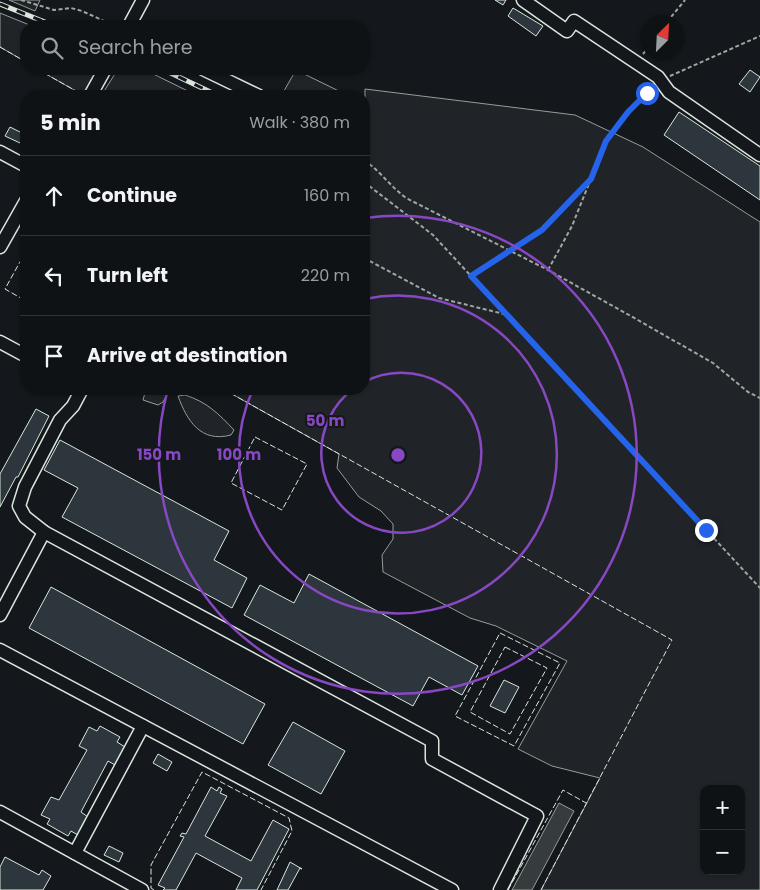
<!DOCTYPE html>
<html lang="en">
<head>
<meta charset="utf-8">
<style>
  body { margin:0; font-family:Poppins,sans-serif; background:#1d2022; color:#f1f3f6 }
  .controls { position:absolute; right:15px; bottom:15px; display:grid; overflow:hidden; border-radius:10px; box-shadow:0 1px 4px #0004 }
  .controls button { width:45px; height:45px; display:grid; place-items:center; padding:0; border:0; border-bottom:1px solid #2f3234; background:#0f1215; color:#f1f3f6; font:25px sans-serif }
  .compass { position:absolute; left:640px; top:15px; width:45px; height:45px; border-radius:50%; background:#0f1215; box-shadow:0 1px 4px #0004; rotate:24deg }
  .stop { position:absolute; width:15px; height:15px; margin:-11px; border:4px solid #2563eb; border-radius:50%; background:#fff }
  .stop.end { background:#2563eb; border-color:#fff; box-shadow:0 1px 5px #0008 }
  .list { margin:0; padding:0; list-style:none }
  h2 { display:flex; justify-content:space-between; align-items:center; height:65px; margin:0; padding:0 20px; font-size:21px }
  h2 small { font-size:16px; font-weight:400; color:#9b9ea0 }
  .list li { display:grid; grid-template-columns:32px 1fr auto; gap:15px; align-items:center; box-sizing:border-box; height:80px; padding:0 20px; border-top:1px solid #2f3234 }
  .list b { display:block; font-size:19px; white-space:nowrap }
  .list em { font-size:16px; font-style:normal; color:#9b9ea0 }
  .icon { flex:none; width:28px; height:28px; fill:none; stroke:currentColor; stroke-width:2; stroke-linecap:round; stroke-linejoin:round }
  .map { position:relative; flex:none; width:760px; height:890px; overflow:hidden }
  .search { position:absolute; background:#0f1215; box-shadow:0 1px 4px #0004; left:20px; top:20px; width:350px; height:55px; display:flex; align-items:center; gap:12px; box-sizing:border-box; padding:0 18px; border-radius:20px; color:#9b9ea0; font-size:19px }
  .panel { position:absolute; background:#0f1215; box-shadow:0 1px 4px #0004; left:20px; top:90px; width:350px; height:305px; border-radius:20px }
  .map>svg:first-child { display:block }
</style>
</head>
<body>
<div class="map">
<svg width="760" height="890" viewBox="0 0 760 890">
  <rect width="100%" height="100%" fill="#14181c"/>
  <g fill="#202428" stroke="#939e99" fill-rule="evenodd">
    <path d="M 9,0 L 40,0 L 35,11 Z"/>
    <path d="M 0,13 L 32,26 L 26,26 L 26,62 L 0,47 Z"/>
    <path d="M 37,69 L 98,69 L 83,95 Z"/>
    <path d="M 118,69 L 143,69 L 198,96 L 101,96 Z"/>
    <path d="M 296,70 L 349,96 L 281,96 Z"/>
    <path d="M 365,89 L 575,115 L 643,147 L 760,222 L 760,890 L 541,890 L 600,778 L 552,766 L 518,749 L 567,661 L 496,626 L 470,618 L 383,572 L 382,555 L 393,539 L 393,524 L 381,511 L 359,497 L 337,468 L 339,454 L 223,389 L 364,389 ZM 704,789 L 741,789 L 741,871 L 704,871 Z"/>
    <path d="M 146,389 L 170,389 L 163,402 L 158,405 L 143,400 Z"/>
    <path d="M 185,395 C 207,402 219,414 234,430 L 231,435 C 201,443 187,421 178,396 Z"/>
  </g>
  <path fill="#363b3e" stroke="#939e99" d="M 559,803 L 574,811 L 532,890 L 512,890 Z"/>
  <g fill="#2c363c" stroke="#d8e6dc">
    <path d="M 495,0 L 506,0 L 503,5 Z"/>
    <path d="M 513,8 L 543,26 L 536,36 L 508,16 Z"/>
    <path d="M 750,70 L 760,77 L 750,92 L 739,84 Z"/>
    <path d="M 679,112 L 760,166 L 760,200 L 664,135 Z"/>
    <path d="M 10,127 L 24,134 L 20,143 L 5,136 Z"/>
    <path d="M 36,409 L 49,416 L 18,477 L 16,477 L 0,507 L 0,474 Z"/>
    <path d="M 60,440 L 229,531 L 214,560 L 247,578 L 232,608 L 62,517 L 78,488 L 44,470 Z"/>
    <path d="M 309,574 L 478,666 L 462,695 L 429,677 L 413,706 L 244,615 L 260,585 L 294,603 Z"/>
    <path d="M 51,587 L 265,704 L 243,744 L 29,628 Z"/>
    <path d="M 504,680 L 519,687 L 505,713 L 490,706 Z"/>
    <path d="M 293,722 L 345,751 L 321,794 L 268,765 Z"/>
    <path d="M 100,726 L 120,737 L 117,742 L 125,747 L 115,765 L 108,761 L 81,812 L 88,817 L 78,835 L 71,831 L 68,836 L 47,824 L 50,819 L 41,815 L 51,797 L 59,800 L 87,750 L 79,746 L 89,727 L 97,731 Z"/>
    <path d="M 158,754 L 172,762 L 167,771 L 153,763 Z"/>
    <path d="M 211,787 L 217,791 L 219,787 L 222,789 L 220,793 L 227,796 L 205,836 L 251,861 L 273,820 L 289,829 L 257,890 L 236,890 L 242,878 L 196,853 L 176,890 L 163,890 L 165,888 L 158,885 L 184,837 L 180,836 L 182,833 L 186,834 Z"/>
    <path d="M 109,846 L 123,853 L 119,862 L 104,855 Z"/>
    <path d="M 5,857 L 39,875 L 42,870 L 51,876 L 43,890 L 0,890 L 0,867 Z"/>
    <path d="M 290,862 L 302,869 L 300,868 L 288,890 L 277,890 Z"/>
  </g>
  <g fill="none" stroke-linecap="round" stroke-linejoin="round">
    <g stroke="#d8e6dc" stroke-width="15">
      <g id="minor">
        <path d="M 523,0 L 567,31 L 574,21 L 658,77 L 669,92 L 760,155"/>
        <path d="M 129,26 L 143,0"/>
        <path d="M 203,69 L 259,96"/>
        <path d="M 90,96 L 105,69"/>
        <path d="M 0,152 L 26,166"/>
        <path d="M 0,247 L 26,201"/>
        <path d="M 0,342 L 26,356"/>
        <path d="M 82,389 L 73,406 L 60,420 L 25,487 L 19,506 L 25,517 L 44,532 L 432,741 L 432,759 L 537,816 L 500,890"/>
        <path d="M 0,615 L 44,532"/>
        <path d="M 0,650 L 452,890"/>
        <path d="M 0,812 L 142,890"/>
        <path d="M 75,853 L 143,726"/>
      </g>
    </g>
    <g stroke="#9da8a2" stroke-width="2" stroke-dasharray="4 2.5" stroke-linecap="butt">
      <path d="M 21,0 L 54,10 L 71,8 L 82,11 L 115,26"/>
      <path d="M 667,22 L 685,0"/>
      <path d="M 643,54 L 648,48"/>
      <path d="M 670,76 L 760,36"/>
      <path d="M 364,160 C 380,171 390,186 406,198 L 548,270 L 629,315 L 713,363 L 748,392 L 760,398"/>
      <path d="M 364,182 L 433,235 L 760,588"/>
      <path d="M 364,258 L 439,298 L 504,314"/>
      <path d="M 548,270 L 572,226 L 606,141 L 651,87"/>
      <path d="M 471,276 L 542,230 L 589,180"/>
    </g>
    <use href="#minor" stroke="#14181c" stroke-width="12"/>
    <g stroke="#d8e6dc" stroke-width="5">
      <g id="rail">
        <path d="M 0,4 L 55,26"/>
        <path d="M 162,69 L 219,96"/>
      </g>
    </g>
    <use href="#rail" stroke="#14181c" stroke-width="3" stroke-dasharray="9" stroke-linecap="butt"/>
    <g stroke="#d8e6dc" stroke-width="1" stroke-dasharray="6 2.5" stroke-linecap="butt">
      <path d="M 0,47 L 26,62"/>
      <path d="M 37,69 L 85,96"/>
      <path d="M 26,251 L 5,289 L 26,301"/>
      <path d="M 223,389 L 672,640 L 541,890"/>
      <path d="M 255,437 L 307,464 L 282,510 L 231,483 Z"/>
      <path d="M 500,633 L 560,663 L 514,746 L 455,716 Z"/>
      <path d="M 505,647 L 547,668 L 510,734 L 470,712 Z"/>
      <path d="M 154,890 L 151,888 L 151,865 L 202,772 L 289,818 L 292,831 L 261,890"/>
      <path d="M 508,890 L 563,790 L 586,803"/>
    </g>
  </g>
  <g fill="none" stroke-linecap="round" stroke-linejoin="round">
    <path stroke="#2563eb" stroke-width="6" d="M 647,93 L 628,112 L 606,141 L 591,179 L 542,230 L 471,276 L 706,530"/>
  </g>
  <g fill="none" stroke="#8948c3" stroke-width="2.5">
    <path d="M364 382A80 80 0 1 1 353 389"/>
    <path d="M365 299A159 159 0 1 1 253 389"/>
    <path d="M365 218A239 239 0 1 1 168 389"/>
  </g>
  <circle cx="398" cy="455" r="8" fill="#8948c3" stroke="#14181c" stroke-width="2.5"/>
  <g font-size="15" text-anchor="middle" font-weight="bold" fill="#8948c3" stroke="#14181c" stroke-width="4" stroke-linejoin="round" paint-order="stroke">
    <text x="325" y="426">50 m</text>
    <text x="159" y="460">150 m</text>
    <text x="239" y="460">100 m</text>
  </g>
</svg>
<div class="controls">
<button>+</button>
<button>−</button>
</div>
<svg class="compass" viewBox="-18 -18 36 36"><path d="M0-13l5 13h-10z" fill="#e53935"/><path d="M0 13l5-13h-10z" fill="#9b9ea0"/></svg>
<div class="stop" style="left:647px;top:93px"></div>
<div class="stop end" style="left:706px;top:530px"></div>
<div class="search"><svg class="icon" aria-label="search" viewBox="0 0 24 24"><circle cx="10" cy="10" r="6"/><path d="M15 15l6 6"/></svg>Search here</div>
<section class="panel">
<h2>5 min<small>Walk · 380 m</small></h2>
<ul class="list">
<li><svg class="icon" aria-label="ahead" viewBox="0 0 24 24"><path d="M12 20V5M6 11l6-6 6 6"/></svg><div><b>Continue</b></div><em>160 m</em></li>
<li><svg class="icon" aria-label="left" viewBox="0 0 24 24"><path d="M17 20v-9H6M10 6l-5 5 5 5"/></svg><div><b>Turn left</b></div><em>220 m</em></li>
<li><svg class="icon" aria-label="arrive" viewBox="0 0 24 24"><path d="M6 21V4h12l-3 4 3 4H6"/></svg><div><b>Arrive at destination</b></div></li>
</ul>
</section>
</div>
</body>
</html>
